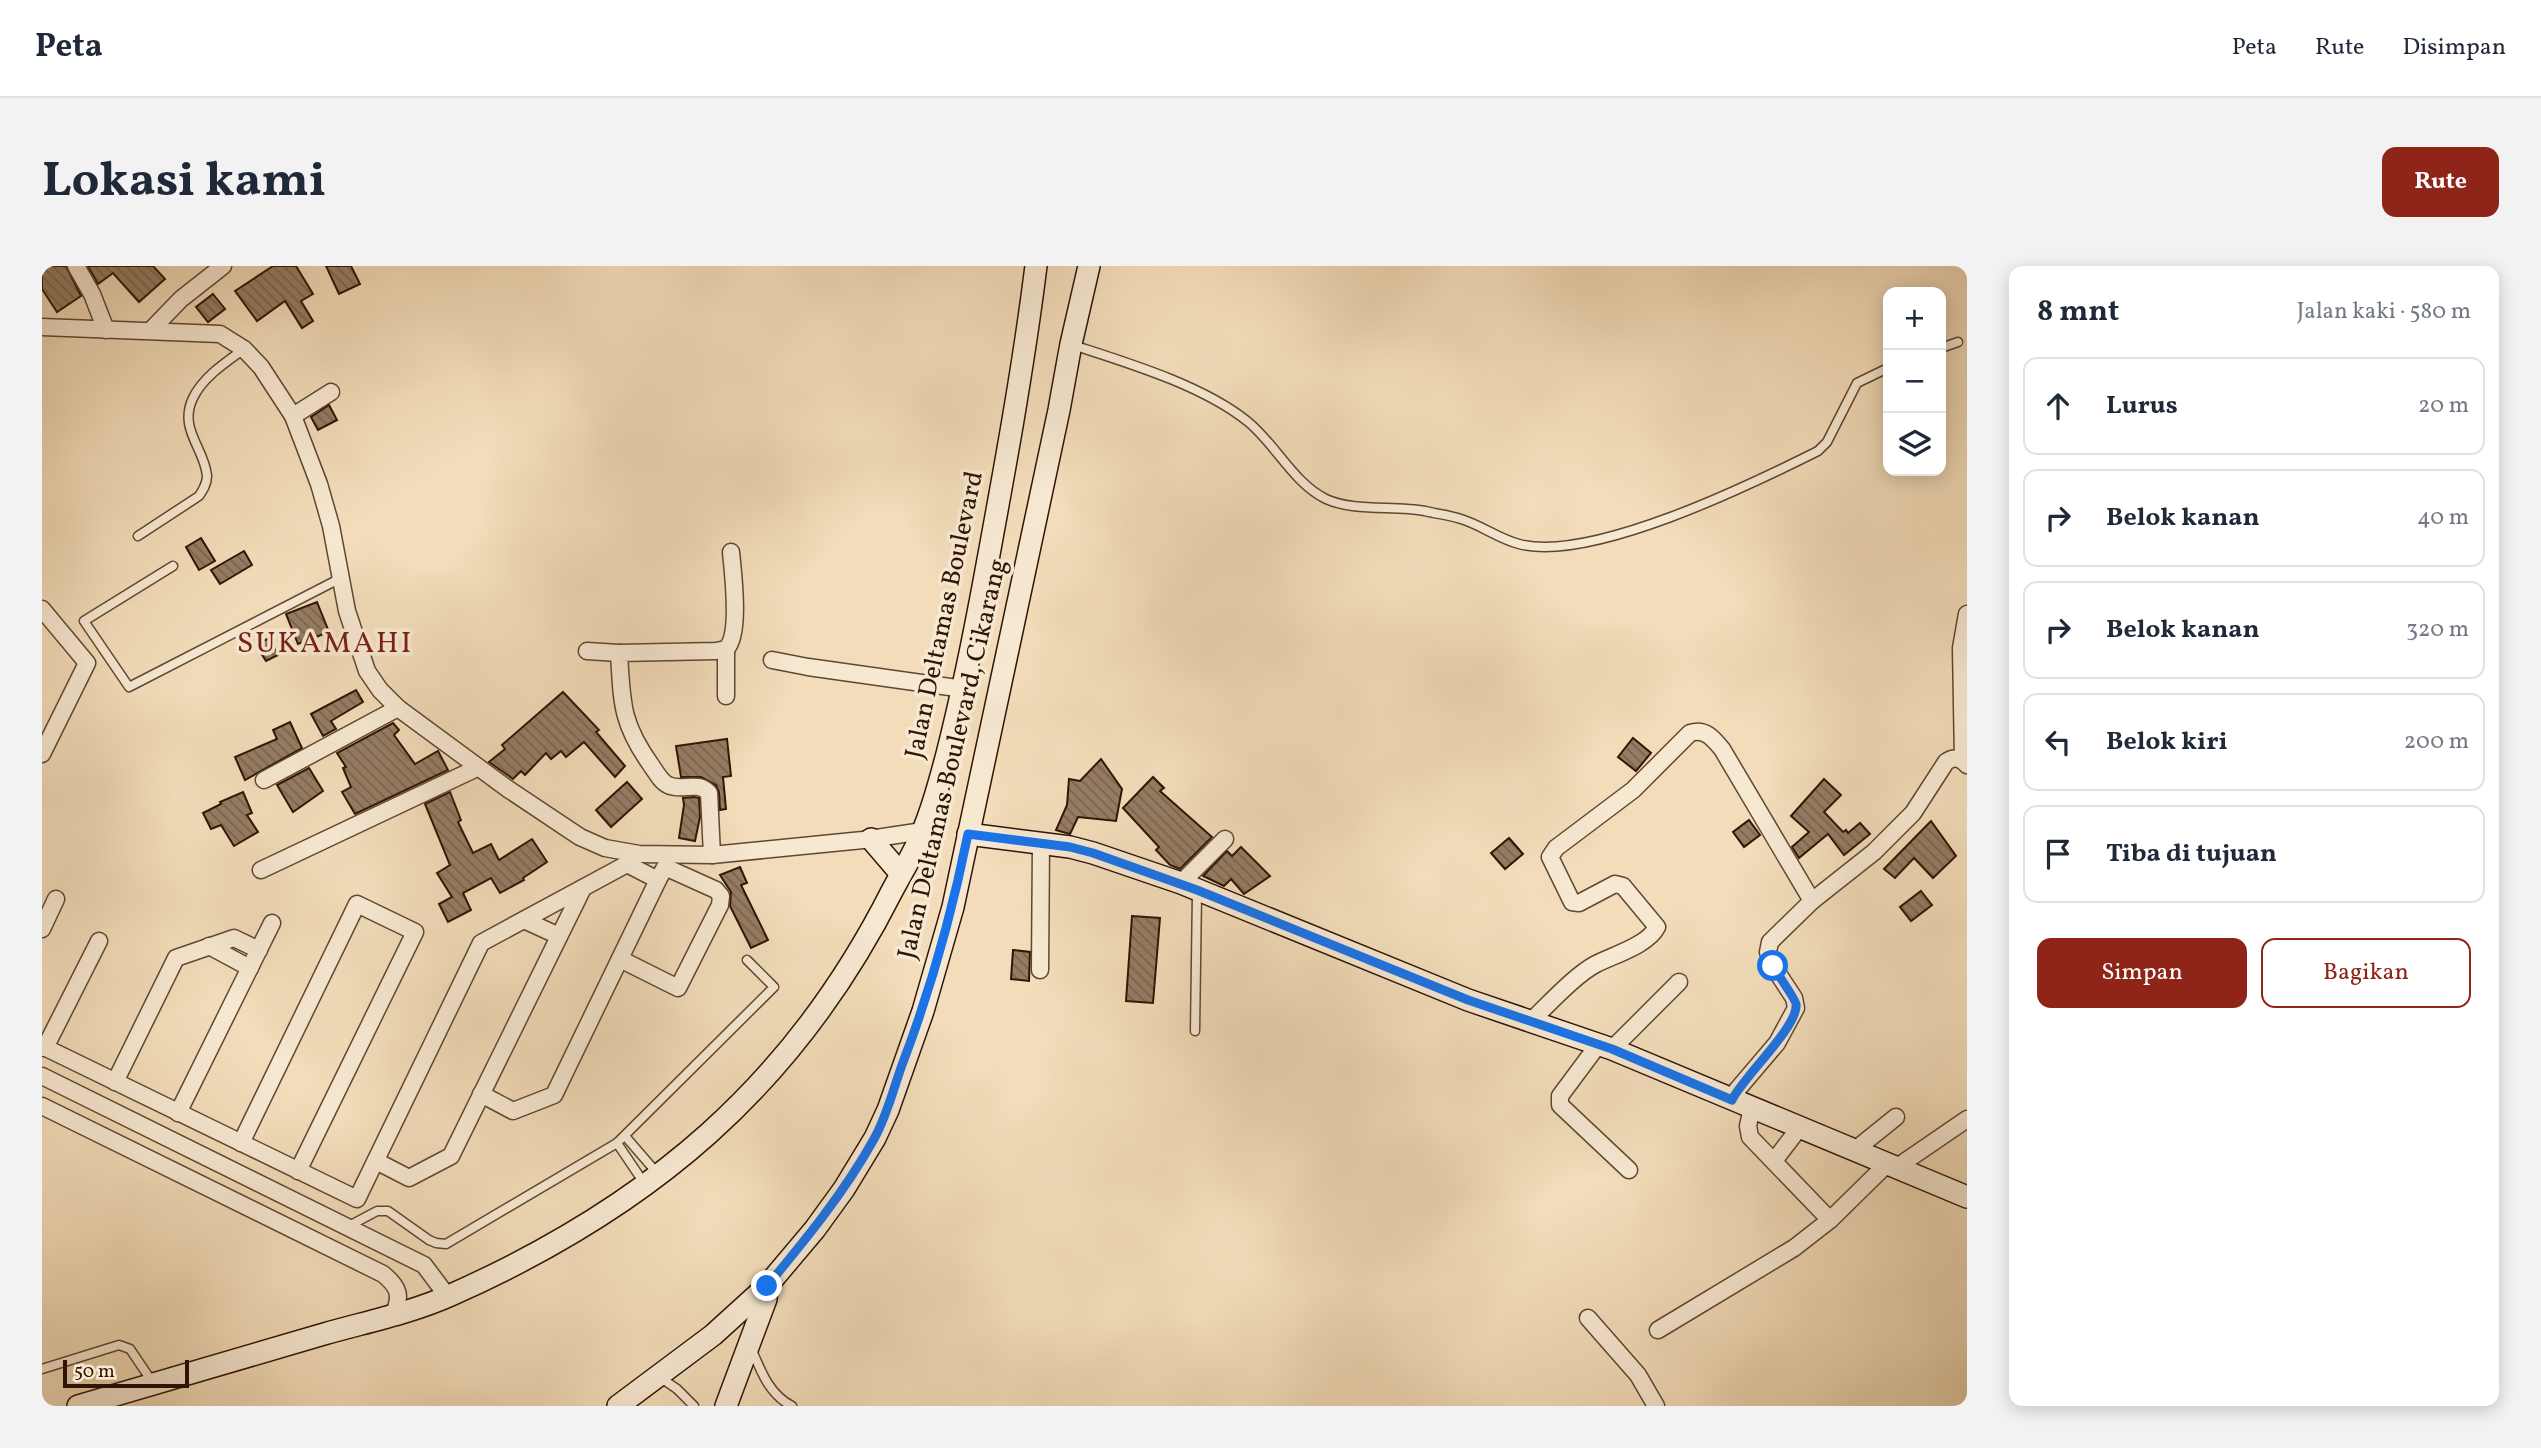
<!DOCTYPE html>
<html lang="id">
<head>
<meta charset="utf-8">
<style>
  body { margin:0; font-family:Vollkorn,serif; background:#f2f2f3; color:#1f2937 }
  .controls { position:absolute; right:21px; top:21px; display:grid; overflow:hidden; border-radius:14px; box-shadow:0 4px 18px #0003 }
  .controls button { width:63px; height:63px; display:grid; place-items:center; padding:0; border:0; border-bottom:2px solid #e0e1e3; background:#fff; color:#1f2937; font:35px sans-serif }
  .scale { position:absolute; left:21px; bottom:18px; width:126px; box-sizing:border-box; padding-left:7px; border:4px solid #301505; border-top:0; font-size:19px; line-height:24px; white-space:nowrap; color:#301505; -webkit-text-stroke:5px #f7e8d2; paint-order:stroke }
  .stop { position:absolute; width:21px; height:21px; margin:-16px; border:5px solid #1a73e8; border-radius:50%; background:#fff }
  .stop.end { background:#1a73e8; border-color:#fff; box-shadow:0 2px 7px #0008 }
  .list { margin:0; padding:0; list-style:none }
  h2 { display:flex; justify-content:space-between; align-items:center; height:91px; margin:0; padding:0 28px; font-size:30px }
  h2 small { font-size:23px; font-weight:400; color:#747a83 }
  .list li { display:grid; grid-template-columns:46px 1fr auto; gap:21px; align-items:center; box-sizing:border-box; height:98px; margin:0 14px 14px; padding:0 14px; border:2px solid #e0e1e3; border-radius:14px }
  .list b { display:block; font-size:26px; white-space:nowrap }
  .list em { font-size:23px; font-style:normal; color:#747a83 }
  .actions { display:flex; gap:14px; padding:21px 28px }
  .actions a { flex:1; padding:16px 0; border:2px solid #8f2418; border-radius:14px; text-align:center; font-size:24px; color:#8f2418 }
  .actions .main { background:#8f2418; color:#fff }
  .icon { flex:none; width:38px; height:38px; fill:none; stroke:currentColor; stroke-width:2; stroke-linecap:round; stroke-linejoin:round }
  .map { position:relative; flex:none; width:1925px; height:1140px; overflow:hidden; border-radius:14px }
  header { display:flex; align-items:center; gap:42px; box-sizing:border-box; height:98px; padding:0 35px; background:#fff; border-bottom:2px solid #e0e1e3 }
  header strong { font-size:33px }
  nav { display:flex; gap:38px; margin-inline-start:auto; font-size:24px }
  .intro { display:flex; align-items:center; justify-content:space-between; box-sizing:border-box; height:168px; padding:0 42px }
  h1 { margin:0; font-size:49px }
  .button { padding:18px 32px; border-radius:14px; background:#8f2418; color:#fff; font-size:24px; font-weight:700 }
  main { display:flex; gap:42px; padding:0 42px }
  aside { flex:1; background:#fff; border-radius:14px; box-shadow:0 4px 18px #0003 }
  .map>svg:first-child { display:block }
</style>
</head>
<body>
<header>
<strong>Peta</strong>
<nav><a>Peta</a><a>Rute</a><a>Disimpan</a></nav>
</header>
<div class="intro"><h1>Lokasi kami</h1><a class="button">Rute</a></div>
<main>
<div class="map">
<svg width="1925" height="1140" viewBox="0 0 1925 1140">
  <defs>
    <pattern id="building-back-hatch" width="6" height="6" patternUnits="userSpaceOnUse" patternTransform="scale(1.75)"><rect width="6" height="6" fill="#957c63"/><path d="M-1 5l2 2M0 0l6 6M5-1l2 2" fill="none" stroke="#7a6450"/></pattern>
  </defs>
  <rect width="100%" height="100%" fill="#f2dcb9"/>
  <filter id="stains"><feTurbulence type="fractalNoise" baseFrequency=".00286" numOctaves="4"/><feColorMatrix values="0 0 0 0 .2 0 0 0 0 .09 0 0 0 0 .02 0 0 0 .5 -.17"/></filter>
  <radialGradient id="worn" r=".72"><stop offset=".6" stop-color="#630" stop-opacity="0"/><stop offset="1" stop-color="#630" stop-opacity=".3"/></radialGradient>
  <g fill="url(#building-back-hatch)" stroke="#301505" stroke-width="2">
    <path d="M 0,0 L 24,0 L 39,30 L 15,46 L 0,23 Z"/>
    <path d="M 46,0 L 111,0 L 123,13 L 97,36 L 71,7 L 56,18 Z"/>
    <path d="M 231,0 L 254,0 L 271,28 L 259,35 L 271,55 L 260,62 L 243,35 L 215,55 L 193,25 Z"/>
    <path d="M 284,0 L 309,0 L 318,18 L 297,28 Z"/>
    <path d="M 171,28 L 183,43 L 166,56 L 154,41 Z"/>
    <path d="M 287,139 L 295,154 L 276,164 L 269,151 Z"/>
    <path d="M 159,272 L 173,295 L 157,304 L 144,281 Z"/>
    <path d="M 202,285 L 210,299 L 178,318 L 169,304 Z"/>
    <path d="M 275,336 L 287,366 L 256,378 L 244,348 Z"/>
    <path d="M 227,372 L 236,389 L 224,395 L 214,379 Z"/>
    <path d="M 314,424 L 321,436 L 289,455 L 294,463 L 281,470 L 269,448 Z"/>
    <path d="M 521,426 L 557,464 L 554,466 L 583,500 L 573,511 L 542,476 L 524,491 L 519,485 L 509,493 L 504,487 L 483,509 L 479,505 L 471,513 L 447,496 L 463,483 L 460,479 Z"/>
    <path d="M 248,456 L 260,482 L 203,514 L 193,491 L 235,473 L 231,464 Z"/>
    <path d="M 351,457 L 357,464 L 352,469 L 373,498 L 396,485 L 406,504 L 313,548 L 300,526 L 309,521 L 301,502 L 304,501 L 295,487 Z"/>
    <path d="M 1591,472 L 1609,487 L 1594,505 L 1576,491 Z"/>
    <path d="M 685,473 L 689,510 L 681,511 L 684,543 L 678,544 L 677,526 L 674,519 L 659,511 L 639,511 L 634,480 Z"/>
    <path d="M 1059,493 L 1080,523 L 1074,555 L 1036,551 L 1028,568 L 1014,564 L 1025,539 L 1027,513 L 1038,515 Z"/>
    <path d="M 267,502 L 281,525 L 251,546 L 235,519 Z"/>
    <path d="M 1111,511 L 1122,522 L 1118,525 L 1170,571 L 1138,603 L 1128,599 L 1114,584 L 1117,581 L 1081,542 Z"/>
    <path d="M 1782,513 L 1799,529 L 1782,546 L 1801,566 L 1804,564 L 1806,567 L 1818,557 L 1828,568 L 1802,589 L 1786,568 L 1757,592 L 1750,581 L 1767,566 L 1749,550 Z"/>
    <path d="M 585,516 L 600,533 L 569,561 L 554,544 Z"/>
    <path d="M 201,526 L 210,547 L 205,549 L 216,566 L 192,580 L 179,559 L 169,563 L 161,547 L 179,538 L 178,536 Z"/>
    <path d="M 408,526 L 419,554 L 416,556 L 431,587 L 449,578 L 457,594 L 490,573 L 505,596 L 481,612 L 482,614 L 458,627 L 449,612 L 421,627 L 429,644 L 406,656 L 397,638 L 410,631 L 395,607 L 408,599 L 383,538 Z"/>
    <path d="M 652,531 L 657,532 L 658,551 L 653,575 L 637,572 L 642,539 L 641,532 Z"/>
    <path d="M 1707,554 L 1718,569 L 1702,581 L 1691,566 Z"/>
    <path d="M 1889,555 L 1914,590 L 1891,612 L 1872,592 L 1853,612 L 1842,603 Z"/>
    <path d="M 1467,572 L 1481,588 L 1463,603 L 1449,587 Z"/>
    <path d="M 1199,581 L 1228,610 L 1202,628 L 1189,613 L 1182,620 L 1161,610 L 1185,585 L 1190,590 Z"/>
    <path d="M 698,601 L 705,617 L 699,619 L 726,674 L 709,682 L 688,640 L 689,626 L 678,609 Z"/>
    <path d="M 1879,625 L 1890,639 L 1869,655 L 1858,641 Z"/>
    <path d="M 1090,650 L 1118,652 L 1111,737 L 1084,735 Z"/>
    <path d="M 971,684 L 988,686 L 987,715 L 969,713 Z"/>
  </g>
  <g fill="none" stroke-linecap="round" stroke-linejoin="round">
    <g stroke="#604732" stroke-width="11">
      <g id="lane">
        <path d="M 1031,79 C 1086,97 1160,119 1205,155 C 1233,177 1251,217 1284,233 C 1312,246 1353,239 1383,245 C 1395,248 1407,249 1419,253 C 1439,259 1457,273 1477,278 C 1549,297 1710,218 1776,185 L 1785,176 L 1815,117 L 1846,102"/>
        <path d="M 1899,82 L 1916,76"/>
        <path d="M 96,270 L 157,230 C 161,224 165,218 165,210 C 163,183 136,163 151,132 C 161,111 184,96 202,83"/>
        <path d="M 131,300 L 42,355 L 87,421 L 297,313"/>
        <path d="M 1153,765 L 1155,627"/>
        <path d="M 583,870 L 615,907"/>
        <path d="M 575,877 L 602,917"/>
        <path d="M 305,961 L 335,945 L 346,945 L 387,974 L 394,977 L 404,978 L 575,877 L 732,721 L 705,694"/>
        <path d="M 710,1084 C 719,1106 728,1129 750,1140"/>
        <path d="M 0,1103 L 77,1079 L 88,1083 L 111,1117"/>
        <path d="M 619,1112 L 635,1123 L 652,1140"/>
      </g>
    </g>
    <g stroke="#604732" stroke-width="19">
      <g id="street">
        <path d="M 34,0 L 50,28 L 64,64"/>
        <path d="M 0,61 L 178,68 L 202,83 L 219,101 L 251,150 L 277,218 L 289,260 L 305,345 L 325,405 L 338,424 L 356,442 L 466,523 L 538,571 L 563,582 L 597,588 L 670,589 L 821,574 L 881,565"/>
        <path d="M 109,64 L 139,33 L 181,0"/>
        <path d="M 251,150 L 289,126"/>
        <path d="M 0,343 L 45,397 L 0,488"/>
        <path d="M 684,383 L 684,430"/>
        <path d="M 545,385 L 577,387"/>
        <path d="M 730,394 L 766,401 L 922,423"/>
        <path d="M 1921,494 L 1919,382 L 1925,348"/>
        <path d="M 222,514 L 356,442"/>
        <path d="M 670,589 L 667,527 C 655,514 640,526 626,519 C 619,516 614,506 609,499 C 579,457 580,437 577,387 L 674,385 L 684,383 C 699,369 691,307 689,286"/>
        <path d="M 219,604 L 435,502"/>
        <path d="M 1139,617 L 1183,573"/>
        <path d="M 482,654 L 517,670"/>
        <path d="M 0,663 L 14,633"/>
        <path d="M 167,680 L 208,702"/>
        <path d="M 998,704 L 999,577"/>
        <path d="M 1488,756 C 1506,739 1533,709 1554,698 C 1572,689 1606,679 1615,661 L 1581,620 L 1573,618 L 1537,637 L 1530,636 L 1508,591 L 1514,582 L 1591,524 L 1648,467 C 1663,462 1671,472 1680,483 L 1770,635"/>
        <path d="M 1556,779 L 1518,830 L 1518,839 L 1587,904"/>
        <path d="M 0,780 L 315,933 L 439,677 L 585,598 L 616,614 L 623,601 L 674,624 L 679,630 L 678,639 L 636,722 L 578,693"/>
        <path d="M 3,782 L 57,675"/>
        <path d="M 1570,783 L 1637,716"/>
        <path d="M 0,810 L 382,999 L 406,1031"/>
        <path d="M 73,816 L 134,692 L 192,672 L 217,684"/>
        <path d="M 439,828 L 471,845 L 512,829 L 616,614"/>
        <path d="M 1690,834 L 1695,824 L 1735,777 L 1754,742 L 1752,732 L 1731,700 L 1726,686 L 1728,676 L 1770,635 L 1832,586 L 1871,547 L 1904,496 C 1912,490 1919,492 1925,499"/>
        <path d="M 0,840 L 341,1008 C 357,1021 360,1030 351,1049"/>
        <path d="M 1710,842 L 1706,860 L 1708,871 L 1788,954"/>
        <path d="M 136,847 L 230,657"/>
        <path d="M 199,877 L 315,638 L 373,666 L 256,905"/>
        <path d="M 1813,884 L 1854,851"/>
        <path d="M 334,895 L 367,912 L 409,890 L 541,622"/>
        <path d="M 1732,895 L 1758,861"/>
        <path d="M 1855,901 L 1925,853"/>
        <path d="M 1546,1052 L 1596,1109 L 1614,1140"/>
        <path d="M 1616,1064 L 1752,982 L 1788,954 L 1845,898"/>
      </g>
    </g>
    <g stroke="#301505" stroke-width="24">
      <g id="secondary">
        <path d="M 926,568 L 1028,581 L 1051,587 L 1139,617 L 1426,734 L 1570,783 L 1925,931"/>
        <path d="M 829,573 L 859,608"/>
        <path d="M 36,1140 C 118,1116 200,1092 282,1068 C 324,1056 369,1047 409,1029 C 607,941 751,821 850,625 C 860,606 872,587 880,567 C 891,542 898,514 905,488 C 920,429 932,370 943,310 C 962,207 981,104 994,0"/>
        <path d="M 576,1140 L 671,1069 L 725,1020 L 773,963 L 802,923 L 833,872 L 846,844 L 881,745 L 911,641 L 1017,144 L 1029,78 L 1047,0"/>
        <path d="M 684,1140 L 724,1033 L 725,1020"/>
      </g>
    </g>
    <use href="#lane" stroke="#f7e8d2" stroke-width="8"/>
    <use href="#street" stroke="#f7e8d2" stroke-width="16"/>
    <use href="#secondary" stroke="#f7e8d2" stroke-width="21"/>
  </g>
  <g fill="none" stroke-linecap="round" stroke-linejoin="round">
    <path stroke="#1a73e8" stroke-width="9" d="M 725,1020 C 764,973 802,927 832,873 C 845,850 851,824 860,799 C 889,723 910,647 926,568 L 1028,581 L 1051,587 L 1155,624 L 1426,734 L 1570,783 L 1690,834 C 1701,811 1757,760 1754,738 C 1754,734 1734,706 1731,700"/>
  </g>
  <g text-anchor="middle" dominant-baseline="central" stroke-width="7" stroke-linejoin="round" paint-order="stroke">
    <g font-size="26" fill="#301505" stroke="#f7e8d2">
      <text transform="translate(903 349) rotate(-78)">Jalan Deltamas Boulevard</text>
      <text transform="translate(911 493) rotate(-77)">Jalan Deltamas Boulevard, Cikarang</text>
    </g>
    <g font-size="30" letter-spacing="2" fill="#7a1f14" stroke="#f7e8d2">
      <text x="283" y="378">SUKAMAHI</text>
    </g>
  </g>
  <rect width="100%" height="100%" filter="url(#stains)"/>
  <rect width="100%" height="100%" fill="url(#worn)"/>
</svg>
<div class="controls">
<button>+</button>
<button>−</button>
<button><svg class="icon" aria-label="layers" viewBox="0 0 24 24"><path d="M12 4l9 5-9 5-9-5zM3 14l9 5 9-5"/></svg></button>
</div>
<div class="scale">50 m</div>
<div class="stop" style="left:1731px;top:700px"></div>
<div class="stop end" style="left:725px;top:1020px"></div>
</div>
<aside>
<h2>8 mnt<small>Jalan kaki · 580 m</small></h2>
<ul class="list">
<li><svg class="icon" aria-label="ahead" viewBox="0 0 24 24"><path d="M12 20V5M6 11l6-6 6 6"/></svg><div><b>Lurus</b></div><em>20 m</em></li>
<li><svg class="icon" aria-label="right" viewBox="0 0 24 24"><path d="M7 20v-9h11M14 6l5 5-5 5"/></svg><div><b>Belok kanan</b></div><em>40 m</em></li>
<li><svg class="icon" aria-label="right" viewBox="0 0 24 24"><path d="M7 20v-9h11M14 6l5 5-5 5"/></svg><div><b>Belok kanan</b></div><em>320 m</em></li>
<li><svg class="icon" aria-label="left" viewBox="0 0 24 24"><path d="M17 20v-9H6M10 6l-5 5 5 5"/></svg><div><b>Belok kiri</b></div><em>200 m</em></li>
<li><svg class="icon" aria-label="arrive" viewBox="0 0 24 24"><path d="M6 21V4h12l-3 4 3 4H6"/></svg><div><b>Tiba di tujuan</b></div></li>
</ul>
<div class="actions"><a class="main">Simpan</a><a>Bagikan</a></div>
</aside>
</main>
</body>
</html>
